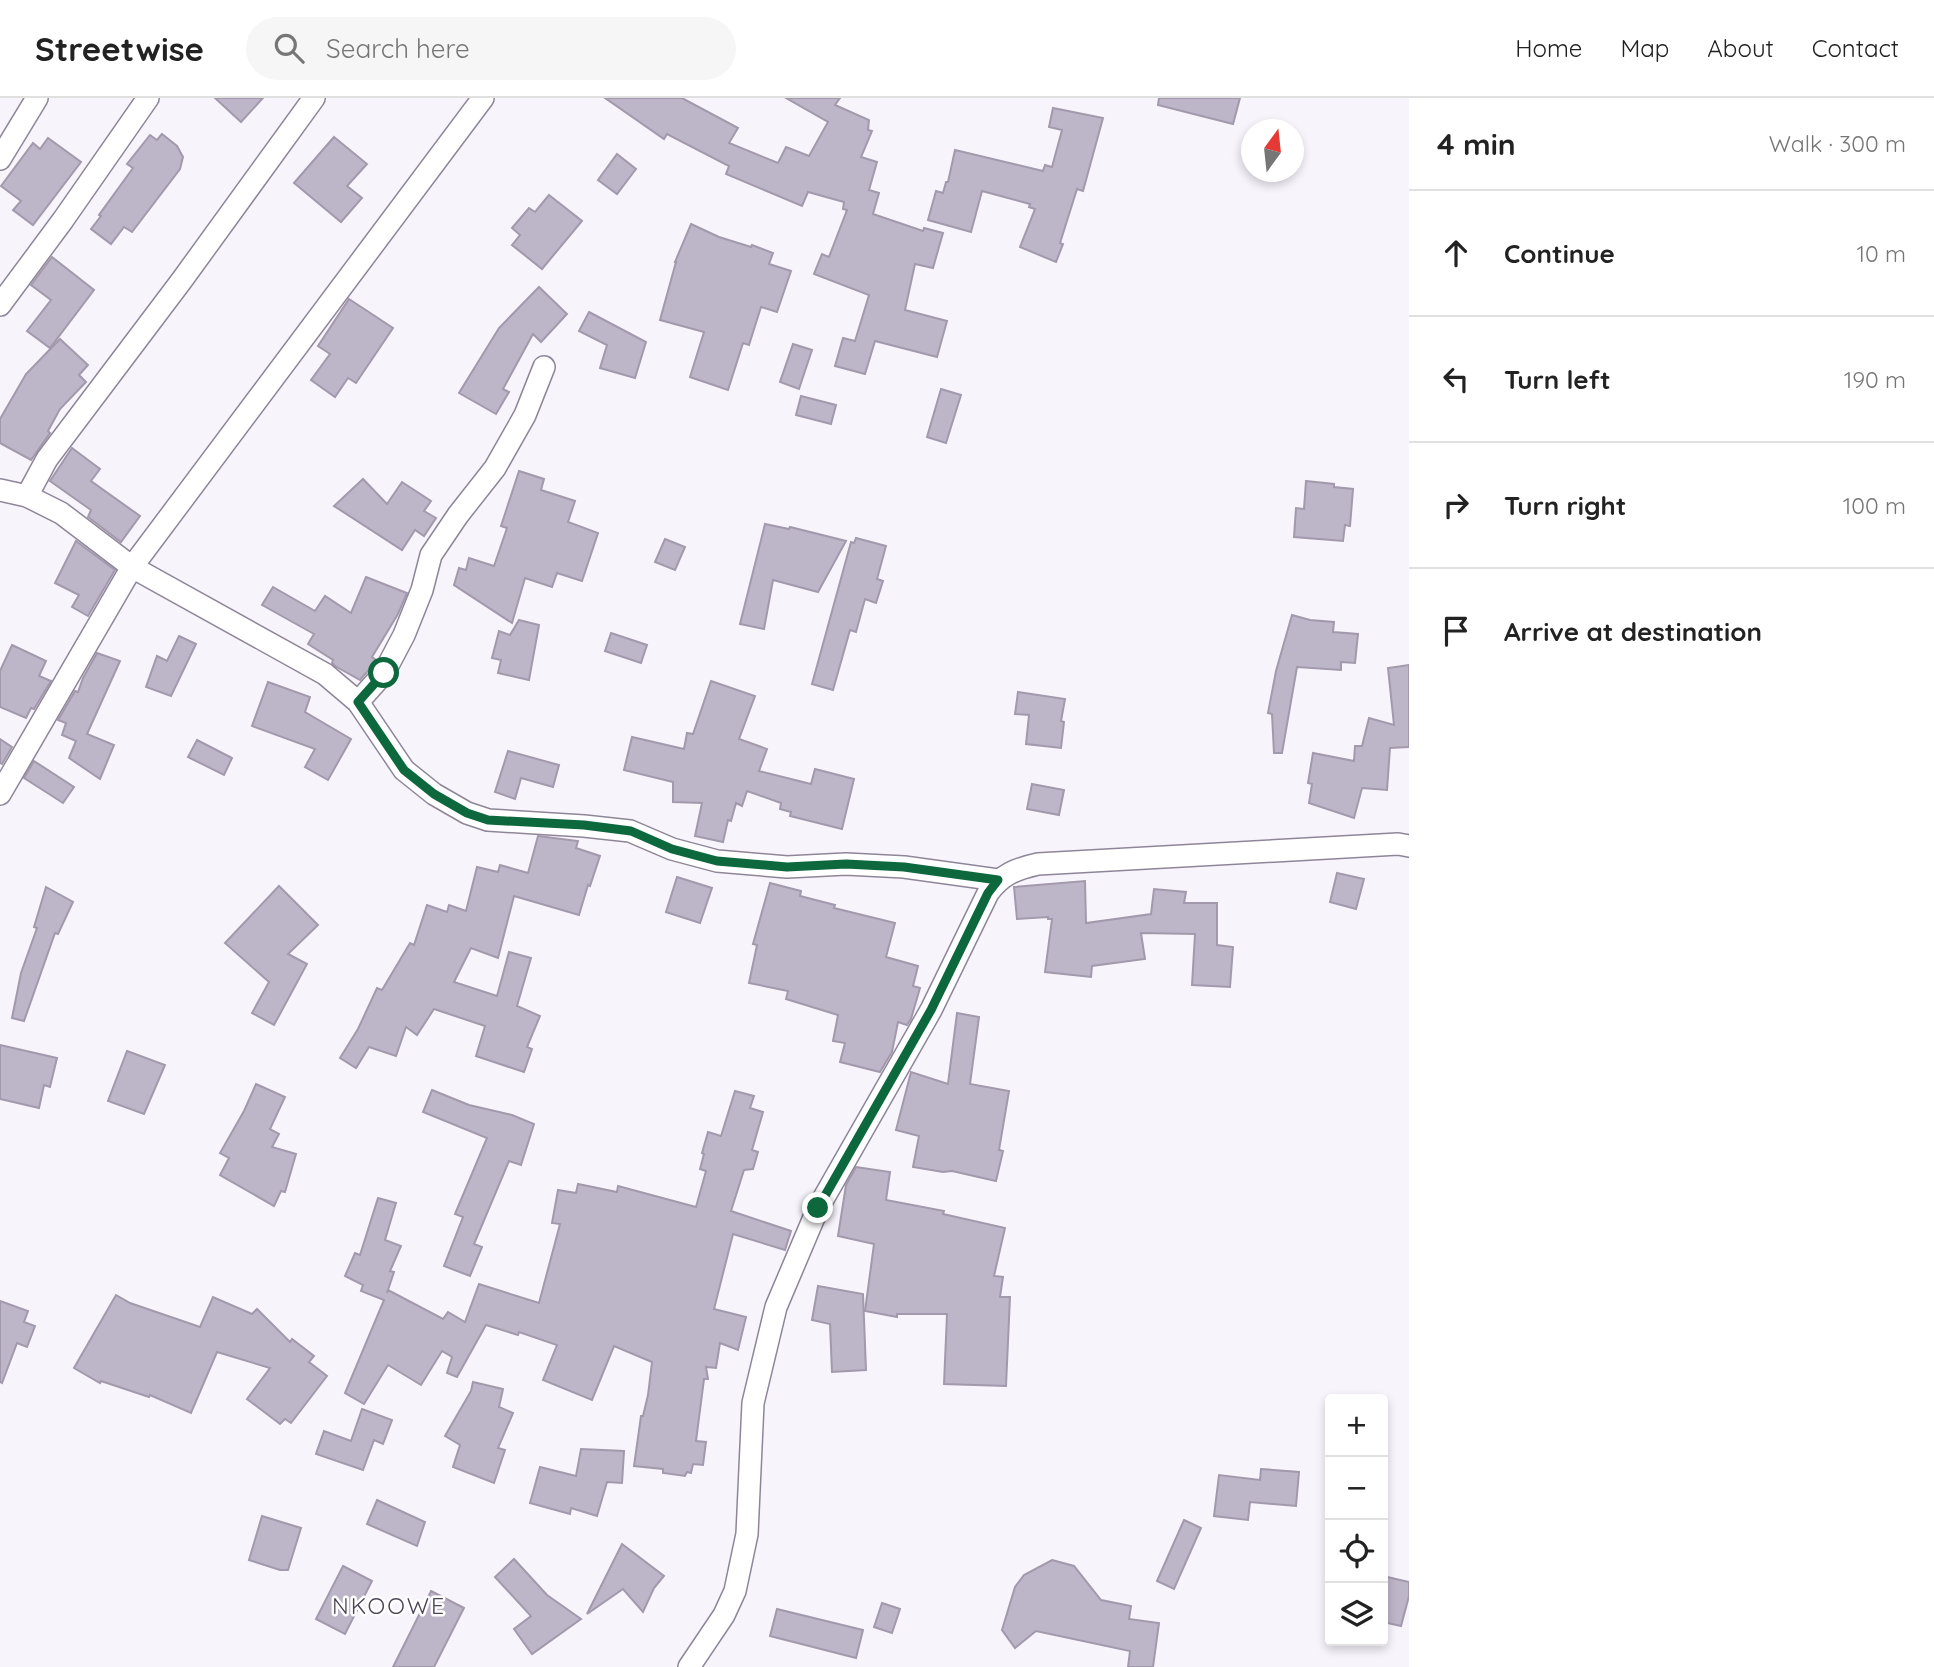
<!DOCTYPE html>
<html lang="en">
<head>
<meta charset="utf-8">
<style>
  body { margin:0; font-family:Quicksand,sans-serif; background:#f6f6f6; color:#222 }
  .controls { position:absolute; right:21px; bottom:21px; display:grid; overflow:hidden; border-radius:7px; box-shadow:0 4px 10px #0003 }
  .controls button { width:63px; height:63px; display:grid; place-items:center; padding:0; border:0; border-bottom:2px solid #e0e0e0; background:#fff; color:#222; font:35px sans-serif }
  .compass { position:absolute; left:1241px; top:21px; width:63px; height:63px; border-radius:50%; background:#fff; box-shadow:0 4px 10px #0003; rotate:15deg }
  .stop { position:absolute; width:21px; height:21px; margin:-16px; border:5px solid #0d693d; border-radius:50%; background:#fff }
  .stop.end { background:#0d693d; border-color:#fff; box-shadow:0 2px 7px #0008 }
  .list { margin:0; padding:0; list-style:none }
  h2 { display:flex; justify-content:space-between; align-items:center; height:91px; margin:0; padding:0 28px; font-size:30px }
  h2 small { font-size:23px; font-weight:400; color:#767676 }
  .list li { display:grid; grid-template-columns:46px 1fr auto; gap:21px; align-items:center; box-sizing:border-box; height:126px; padding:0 28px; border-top:2px solid #e0e0e0 }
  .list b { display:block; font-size:26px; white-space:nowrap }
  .list em { font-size:23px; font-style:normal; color:#767676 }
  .icon { flex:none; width:38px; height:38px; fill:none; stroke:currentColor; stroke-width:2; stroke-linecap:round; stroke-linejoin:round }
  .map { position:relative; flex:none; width:1409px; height:1569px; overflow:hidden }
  header { display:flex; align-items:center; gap:42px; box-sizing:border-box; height:98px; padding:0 35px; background:#fff; border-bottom:2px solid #e0e0e0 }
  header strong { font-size:33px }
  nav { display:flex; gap:38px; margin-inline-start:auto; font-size:24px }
  .search { width:490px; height:63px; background:#f6f6f6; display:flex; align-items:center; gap:18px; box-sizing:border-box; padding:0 24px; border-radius:38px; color:#767676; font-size:26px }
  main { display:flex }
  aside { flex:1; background:#fff }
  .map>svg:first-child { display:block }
</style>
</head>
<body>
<header>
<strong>Streetwise</strong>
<div class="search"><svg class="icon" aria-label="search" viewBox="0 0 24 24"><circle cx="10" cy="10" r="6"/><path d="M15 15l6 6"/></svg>Search here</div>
<nav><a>Home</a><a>Map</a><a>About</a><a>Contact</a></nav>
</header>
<main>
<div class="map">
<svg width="1409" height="1569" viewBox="0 0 1409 1569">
  <rect width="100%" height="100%" fill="#f8f4fc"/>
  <g fill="#bdb5c8" stroke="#a299ac" stroke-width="2">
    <path d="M 215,0 L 263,0 L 241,24 Z"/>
    <path d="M 605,0 L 682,0 L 738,30 L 729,45 L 778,65 L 786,49 L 809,58 L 828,24 L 786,0 L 840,0 L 835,7 L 869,22 L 868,32 L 872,33 L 861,59 L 877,64 L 869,92 L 879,95 L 873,116 L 923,133 L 924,130 L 943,135 L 933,170 L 915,166 L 905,212 L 947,223 L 937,259 L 875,243 L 865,276 L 835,268 L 843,240 L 855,243 L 869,197 L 814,176 L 822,156 L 829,159 L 847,112 L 843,111 L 844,104 L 808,94 L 802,108 L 726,76 L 729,68 L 667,36 L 664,41 Z"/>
    <path d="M 1159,0 L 1240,0 L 1233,26 L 1158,7 Z"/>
    <path d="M 1053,10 L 1103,20 L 1083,93 L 1077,91 L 1060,145 L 1063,146 L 1056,164 L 1020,149 L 1035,111 L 1029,109 L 1030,106 L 982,93 L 971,134 L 928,122 L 936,93 L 943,95 L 946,84 L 948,84 L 955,52 L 1043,73 L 1045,67 L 1052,69 L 1062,32 L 1049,29 Z"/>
    <path d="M 162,36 L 177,48 L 183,59 L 180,71 L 132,134 L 124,129 L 111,146 L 91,131 L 101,118 L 99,117 L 133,70 L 127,66 L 150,37 L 157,42 Z"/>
    <path d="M 334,39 L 367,66 L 347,88 L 362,100 L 341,124 L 294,85 Z"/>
    <path d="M 48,40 L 81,64 L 33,127 L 13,112 L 21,103 L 1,88 L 33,45 L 40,51 Z"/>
    <path d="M 617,56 L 636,71 L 617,96 L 598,82 Z"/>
    <path d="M 549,97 L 582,123 L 542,171 L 512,147 L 520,137 L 512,130 L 529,110 L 535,114 Z"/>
    <path d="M 691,126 L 719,139 L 751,149 L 752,147 L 773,155 L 769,166 L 791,173 L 777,214 L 761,209 L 749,247 L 743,245 L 728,292 L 690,279 L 704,234 L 660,222 L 676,164 L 675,164 Z"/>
    <path d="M 52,159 L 94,192 L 50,250 L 27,233 L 51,202 L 31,187 Z"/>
    <path d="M 539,189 L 567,216 L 541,244 L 533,236 L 503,291 L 509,294 L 496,316 L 459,295 L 499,230 Z"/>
    <path d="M 349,201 L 393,230 L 356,285 L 348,280 L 335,299 L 311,282 L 330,256 L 318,248 Z"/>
    <path d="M 589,214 L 646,244 L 635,280 L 600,270 L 607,247 L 579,233 Z"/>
    <path d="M 60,241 L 88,267 L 79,277 L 86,284 L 60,311 L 48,333 L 50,335 L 31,362 L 0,345 L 0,321 L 26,276 Z"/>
    <path d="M 793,246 L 812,252 L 799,291 L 780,284 Z"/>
    <path d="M 941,291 L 961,297 L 946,345 L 927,339 Z"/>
    <path d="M 801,298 L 836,307 L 831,326 L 796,317 Z"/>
    <path d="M 72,350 L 100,371 L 91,383 L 140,418 L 121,444 L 88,419 L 91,412 L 50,383 Z"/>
    <path d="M 519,373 L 544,381 L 541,392 L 575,403 L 568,424 L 598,435 L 582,483 L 557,475 L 552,489 L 525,480 L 512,525 L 454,487 L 459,470 L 466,472 L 469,460 L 494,468 L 507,430 L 501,428 Z"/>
    <path d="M 363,381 L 387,406 L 402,384 L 431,403 L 424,413 L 436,420 L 424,438 L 415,432 L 402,452 L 334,408 Z"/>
    <path d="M 1306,383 L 1334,386 L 1334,389 L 1353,391 L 1350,428 L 1345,427 L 1343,443 L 1294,439 L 1296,410 L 1304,411 Z"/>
    <path d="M 765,426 L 789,431 L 790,429 L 846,443 L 818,494 L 773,482 L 764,531 L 740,526 Z"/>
    <path d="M 856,440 L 886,448 L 877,481 L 883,483 L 876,505 L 865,501 L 856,534 L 850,532 L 833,592 L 812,586 L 851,444 L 854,445 Z"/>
    <path d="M 665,441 L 685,449 L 675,472 L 655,464 Z"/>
    <path d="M 76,443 L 115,472 L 88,518 L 72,509 L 79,497 L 55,485 Z"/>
    <path d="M 366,479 L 407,495 L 398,516 L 372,559 L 376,562 L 373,567 L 360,582 L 335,568 L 332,565 L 333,562 L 308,546 L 314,536 L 262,507 L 273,489 L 315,513 L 325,498 L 351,515 Z"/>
    <path d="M 1292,517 L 1310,522 L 1334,524 L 1333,534 L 1358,536 L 1355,565 L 1341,564 L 1341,572 L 1297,569 L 1282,655 L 1274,655 L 1272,616 L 1268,615 L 1276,573 Z"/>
    <path d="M 519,522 L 539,527 L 529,582 L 498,575 L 501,562 L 492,560 L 499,533 L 510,537 Z"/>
    <path d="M 611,535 L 647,547 L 641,565 L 605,553 Z"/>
    <path d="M 179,538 L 196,546 L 171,598 L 146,589 L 157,558 L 167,563 Z"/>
    <path d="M 12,547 L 46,563 L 39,578 L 51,583 L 34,611 L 31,610 L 26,620 L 0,609 L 0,573 Z"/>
    <path d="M 97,555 L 120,563 L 87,636 L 114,647 L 100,681 L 69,660 L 76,643 L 62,637 L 66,625 L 58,622 L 75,593 L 78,594 L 83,580 Z"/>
    <path d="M 1409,567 L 1409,649 L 1390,650 L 1387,692 L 1362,690 L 1354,720 L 1309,705 L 1312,686 L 1308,685 L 1313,655 L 1354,663 L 1355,648 L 1362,648 L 1369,620 L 1394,627 L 1388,570 Z"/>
    <path d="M 711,583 L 755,598 L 739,641 L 767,651 L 759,673 L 811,686 L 815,671 L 854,681 L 842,731 L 790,718 L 791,714 L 780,711 L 781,705 L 747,693 L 742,708 L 736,705 L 731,723 L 728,722 L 723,744 L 695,738 L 702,705 L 673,704 L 673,684 L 624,672 L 632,639 L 684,651 L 687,635 L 693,636 Z"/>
    <path d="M 268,584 L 310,599 L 305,614 L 351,641 L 328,682 L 305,669 L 315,651 L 252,628 Z"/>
    <path d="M 1018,594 L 1065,601 L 1061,623 L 1064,624 L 1061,650 L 1026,646 L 1029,617 L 1015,616 Z"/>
    <path d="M 0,641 L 12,649 L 2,666 L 0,665 Z"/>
    <path d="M 197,642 L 232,660 L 224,677 L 188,659 Z"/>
    <path d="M 508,653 L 559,667 L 553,689 L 521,680 L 515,701 L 495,694 Z"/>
    <path d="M 34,663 L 74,689 L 63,705 L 24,680 Z"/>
    <path d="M 1032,686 L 1064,692 L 1059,717 L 1027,711 Z"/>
    <path d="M 538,738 L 578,743 L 576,750 L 600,758 L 590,788 L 588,787 L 579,817 L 514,798 L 498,860 L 471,850 L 454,884 L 497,898 L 509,854 L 531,860 L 517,908 L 540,918 L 527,949 L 532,951 L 524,974 L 476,958 L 485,928 L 434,911 L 417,937 L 406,929 L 396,958 L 369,949 L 356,970 L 340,960 L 358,931 L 377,890 L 382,892 L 410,845 L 414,847 L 427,807 L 447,814 L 449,807 L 466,813 L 477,769 L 498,774 L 500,767 L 528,775 Z"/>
    <path d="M 1337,775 L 1364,781 L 1356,811 L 1330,804 Z"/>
    <path d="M 677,779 L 712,790 L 700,825 L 666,814 Z"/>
    <path d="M 1085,783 L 1086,825 L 1151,816 L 1154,791 L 1186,794 L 1184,805 L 1217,805 L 1217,847 L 1233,849 L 1230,889 L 1192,887 L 1195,836 L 1141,835 L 1145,861 L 1092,868 L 1091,879 L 1045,874 L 1052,821 L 1048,821 L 1048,819 L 1017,821 L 1014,789 Z"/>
    <path d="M 770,785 L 801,793 L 800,798 L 835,807 L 834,810 L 895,825 L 886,859 L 918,868 L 913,888 L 920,890 L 911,921 L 907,927 L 898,924 L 892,954 L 880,974 L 840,964 L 845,945 L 833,943 L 838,917 L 786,901 L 788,893 L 749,885 L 757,847 L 753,846 Z"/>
    <path d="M 279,788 L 318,827 L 288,856 L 307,866 L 274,927 L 252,915 L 269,884 L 225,845 Z"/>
    <path d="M 46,789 L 73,804 L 58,836 L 55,835 L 24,923 L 12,920 L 21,875 L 37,830 L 34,829 Z"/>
    <path d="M 957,915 L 979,919 L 970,986 L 1009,993 L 999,1052 L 1003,1053 L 996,1083 L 952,1073 L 943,1074 L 913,1069 L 919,1038 L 896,1032 L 911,974 L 948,986 Z"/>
    <path d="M 0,947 L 57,960 L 50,989 L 44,987 L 39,1010 L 0,1001 Z"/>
    <path d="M 127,953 L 165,967 L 144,1016 L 108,1003 Z"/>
    <path d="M 256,986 L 285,999 L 270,1031 L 279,1036 L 272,1049 L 296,1056 L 285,1094 L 281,1093 L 274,1108 L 220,1077 L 229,1060 L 220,1055 L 244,1013 Z"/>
    <path d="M 432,992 L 469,1007 L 512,1017 L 534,1026 L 521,1067 L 509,1063 L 474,1146 L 482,1149 L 470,1178 L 444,1168 L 463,1119 L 455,1116 L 487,1040 L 423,1014 Z"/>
    <path d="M 735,993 L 754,998 L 750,1010 L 763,1014 L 752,1052 L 758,1054 L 753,1071 L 744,1072 L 731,1113 L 791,1133 L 785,1152 L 733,1136 L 714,1211 L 746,1219 L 738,1252 L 720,1245 L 716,1270 L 706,1269 L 708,1281 L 704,1281 L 696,1343 L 706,1344 L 703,1367 L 693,1366 L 691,1375 L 687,1374 L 685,1378 L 663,1375 L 663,1371 L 634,1368 L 641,1318 L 643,1318 L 648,1297 L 652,1264 L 614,1248 L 592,1302 L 543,1282 L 557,1247 L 519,1234 L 518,1237 L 486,1227 L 457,1279 L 447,1275 L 452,1259 L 442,1253 L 421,1287 L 388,1267 L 364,1306 L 345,1295 L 384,1202 L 361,1193 L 363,1187 L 345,1178 L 355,1155 L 360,1157 L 378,1100 L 396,1105 L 385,1142 L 401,1148 L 390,1173 L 394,1174 L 387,1195 L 388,1192 L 443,1221 L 448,1214 L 465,1224 L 479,1186 L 539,1205 L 560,1126 L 552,1125 L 558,1092 L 576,1095 L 578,1086 L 617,1094 L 618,1088 L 696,1109 L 706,1073 L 700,1071 L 704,1056 L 702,1055 L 708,1034 L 721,1038 Z"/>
    <path d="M 856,1069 L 890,1074 L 886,1102 L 944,1113 L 943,1116 L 1005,1130 L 994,1178 L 1003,1179 L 1000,1199 L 1010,1199 L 1006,1288 L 944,1286 L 947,1216 L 897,1216 L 897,1219 L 865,1213 L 874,1146 L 838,1138 L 846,1087 Z"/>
    <path d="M 818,1188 L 863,1196 L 866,1272 L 832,1274 L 830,1226 L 812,1222 Z"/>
    <path d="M 116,1197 L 130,1205 L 200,1229 L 213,1199 L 252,1216 L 257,1211 L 290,1244 L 292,1241 L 314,1258 L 309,1264 L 327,1278 L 291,1325 L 285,1321 L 280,1326 L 247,1301 L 270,1270 L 217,1254 L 191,1315 L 150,1297 L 149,1299 L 101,1283 L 100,1285 L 74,1270 Z"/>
    <path d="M 0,1203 L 28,1213 L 24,1224 L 35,1228 L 27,1249 L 17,1245 L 2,1285 L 0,1284 Z"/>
    <path d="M 473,1284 L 503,1291 L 499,1309 L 513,1315 L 498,1350 L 505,1352 L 494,1385 L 453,1369 L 460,1347 L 445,1338 L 471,1293 Z"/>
    <path d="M 362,1311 L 392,1322 L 383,1346 L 374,1342 L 363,1372 L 316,1356 L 324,1333 L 351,1343 Z"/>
    <path d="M 581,1351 L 624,1353 L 622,1385 L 607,1384 L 597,1418 L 571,1410 L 570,1416 L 530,1405 L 540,1369 L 576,1378 Z"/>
    <path d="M 1261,1371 L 1299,1374 L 1296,1408 L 1250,1404 L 1248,1422 L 1214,1418 L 1219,1377 L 1260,1382 Z"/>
    <path d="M 377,1402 L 425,1424 L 417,1448 L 367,1426 Z"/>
    <path d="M 262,1418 L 301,1430 L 288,1472 L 280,1472 L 249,1462 Z"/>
    <path d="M 1184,1422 L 1201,1430 L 1174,1491 L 1157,1483 Z"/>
    <path d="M 622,1446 L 664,1478 L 654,1490 L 643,1514 L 623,1491 L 587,1516 Z"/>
    <path d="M 514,1461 L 547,1497 L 581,1521 L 532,1556 L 514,1531 L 531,1518 L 495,1479 Z"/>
    <path d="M 1052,1462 L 1074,1468 L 1101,1502 L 1131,1508 L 1129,1521 L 1159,1525 L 1153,1569 L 1128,1569 L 1130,1553 L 1036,1533 L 1015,1550 L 1002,1532 L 1015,1489 L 1024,1477 Z"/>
    <path d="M 343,1468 L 372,1483 L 345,1536 L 316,1521 Z"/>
    <path d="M 1383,1478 L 1409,1484 L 1409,1498 L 1401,1528 L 1383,1524 Z"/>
    <path d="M 431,1493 L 464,1510 L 434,1569 L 393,1569 Z"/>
    <path d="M 882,1505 L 900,1511 L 892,1535 L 874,1529 Z"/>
    <path d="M 777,1511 L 863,1532 L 856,1560 L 770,1538 Z"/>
  </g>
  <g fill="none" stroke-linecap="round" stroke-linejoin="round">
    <g stroke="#8e8698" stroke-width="24">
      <g id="minor">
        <path d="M 0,61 L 37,0"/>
        <path d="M 0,207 L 63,122 L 148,0"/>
        <path d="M 0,392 L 27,398 L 61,415 L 132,469 L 325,576 L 358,604 L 404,672 L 434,696 L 467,715 L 488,722 L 584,728 L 630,733 L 672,751 L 717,763 L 787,769 L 846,766 L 904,769 L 998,782"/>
        <path d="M 27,398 L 47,361 L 182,182 L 314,0"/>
        <path d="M 358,604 L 384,575 L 404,537 L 422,492 L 431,457 L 458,417 L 495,370 L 525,317 L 544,269"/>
        <path d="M 0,696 L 132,469 L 483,0"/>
        <path d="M 689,1569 L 724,1517 L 735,1493 L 747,1436 L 753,1305 L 776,1209 L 818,1110 L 931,912 L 988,795 C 1002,776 1016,771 1038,766 L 1398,746 L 1409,748"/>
      </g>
    </g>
    <use href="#minor" stroke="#fff" stroke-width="21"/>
  </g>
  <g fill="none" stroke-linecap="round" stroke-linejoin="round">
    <path stroke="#0d693d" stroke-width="9" d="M 384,575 L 358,604 L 404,672 L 434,696 L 467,715 L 488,722 L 584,727 L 631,733 L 672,751 L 717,763 L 787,769 L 846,766 L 904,769 L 998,782 L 988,795 L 931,912 L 818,1110"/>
  </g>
  <g text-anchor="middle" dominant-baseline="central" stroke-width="5" stroke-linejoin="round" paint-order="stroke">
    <g font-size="23" letter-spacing="2" fill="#4c4555" stroke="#fff">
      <text x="389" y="1507">NKOOWE</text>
    </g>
  </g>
</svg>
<div class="controls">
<button>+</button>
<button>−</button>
<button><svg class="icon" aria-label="locate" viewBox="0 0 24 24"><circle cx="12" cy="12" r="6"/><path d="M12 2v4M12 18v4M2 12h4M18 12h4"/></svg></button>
<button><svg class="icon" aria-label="layers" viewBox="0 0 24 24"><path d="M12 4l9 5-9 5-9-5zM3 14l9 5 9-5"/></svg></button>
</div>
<svg class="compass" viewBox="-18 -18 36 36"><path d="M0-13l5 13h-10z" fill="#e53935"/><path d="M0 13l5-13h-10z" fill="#767676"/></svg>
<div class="stop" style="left:384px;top:575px"></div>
<div class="stop end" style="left:818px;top:1110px"></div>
</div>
<aside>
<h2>4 min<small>Walk · 300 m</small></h2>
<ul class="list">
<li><svg class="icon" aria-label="ahead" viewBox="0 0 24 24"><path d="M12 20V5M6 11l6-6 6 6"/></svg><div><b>Continue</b></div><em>10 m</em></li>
<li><svg class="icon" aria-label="left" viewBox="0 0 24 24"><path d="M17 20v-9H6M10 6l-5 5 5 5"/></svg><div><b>Turn left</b></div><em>190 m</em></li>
<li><svg class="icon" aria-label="right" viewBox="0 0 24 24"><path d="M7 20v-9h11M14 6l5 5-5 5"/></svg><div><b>Turn right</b></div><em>100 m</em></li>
<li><svg class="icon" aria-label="arrive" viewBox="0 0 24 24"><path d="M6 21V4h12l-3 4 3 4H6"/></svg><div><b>Arrive at destination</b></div></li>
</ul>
</aside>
</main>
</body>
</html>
